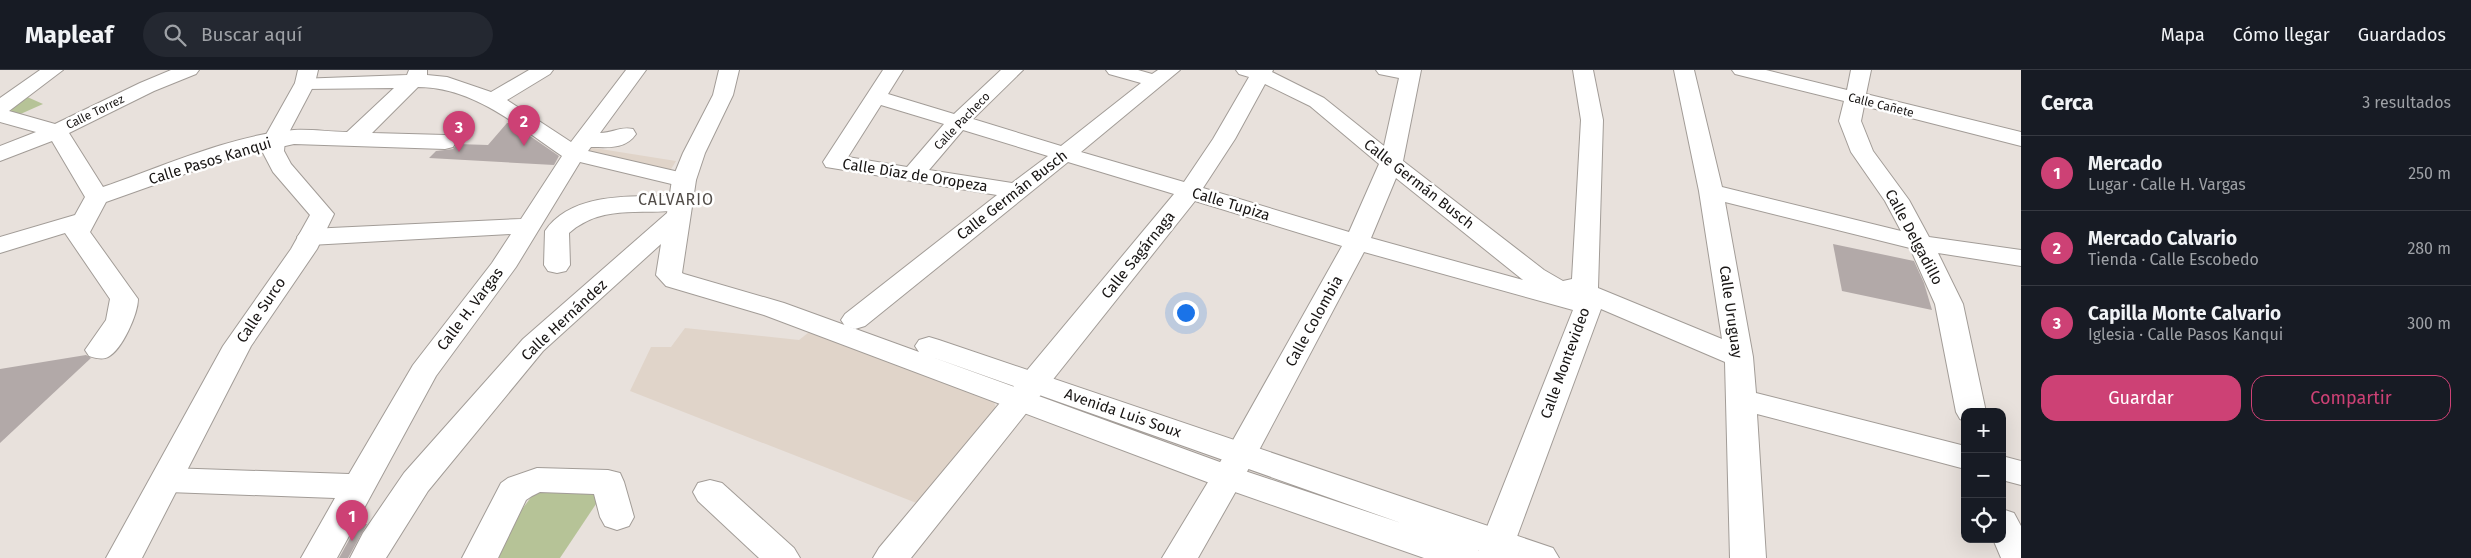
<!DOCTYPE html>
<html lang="es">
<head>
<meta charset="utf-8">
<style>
  body { margin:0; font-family:"Fira Sans",sans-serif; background:#242831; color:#f1f3f6 }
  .controls { position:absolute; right:15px; bottom:15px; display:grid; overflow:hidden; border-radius:10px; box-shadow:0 5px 20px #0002 }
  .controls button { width:45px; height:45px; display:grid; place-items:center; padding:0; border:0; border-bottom:1px solid #363941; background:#171b24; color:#f1f3f6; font:25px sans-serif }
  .you { position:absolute; left:1185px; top:242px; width:18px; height:18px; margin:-12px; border:4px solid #fff; border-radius:50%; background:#1a73e8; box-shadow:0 0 0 8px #1a73e833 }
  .badge { display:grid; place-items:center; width:32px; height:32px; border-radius:50%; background:#cd4175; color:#fff; font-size:16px; font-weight:700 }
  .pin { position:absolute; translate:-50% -41px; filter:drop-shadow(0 1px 2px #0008) }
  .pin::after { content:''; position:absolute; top:26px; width:18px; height:15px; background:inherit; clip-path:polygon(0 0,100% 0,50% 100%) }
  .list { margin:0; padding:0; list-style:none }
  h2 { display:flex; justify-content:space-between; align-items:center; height:65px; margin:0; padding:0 20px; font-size:21px }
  h2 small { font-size:16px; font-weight:400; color:#9ea1a6 }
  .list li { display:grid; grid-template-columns:32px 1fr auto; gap:15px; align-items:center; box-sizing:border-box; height:75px; padding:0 20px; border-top:1px solid #363941 }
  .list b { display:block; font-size:19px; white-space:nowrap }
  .list p { margin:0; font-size:16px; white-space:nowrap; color:#9ea1a6 }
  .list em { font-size:16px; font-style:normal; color:#9ea1a6 }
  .actions { display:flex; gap:10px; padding:15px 20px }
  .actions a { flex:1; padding:11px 0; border:1px solid #cd4175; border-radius:15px; text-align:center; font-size:18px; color:#cd4175 }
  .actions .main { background:#cd4175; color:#fff }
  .icon { flex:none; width:28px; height:28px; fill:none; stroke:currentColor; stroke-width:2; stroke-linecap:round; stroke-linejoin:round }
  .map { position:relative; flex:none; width:2021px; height:488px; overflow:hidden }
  header { display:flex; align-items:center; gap:30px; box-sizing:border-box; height:70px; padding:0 25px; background:#171b24; border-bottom:1px solid #363941 }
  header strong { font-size:24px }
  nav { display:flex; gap:28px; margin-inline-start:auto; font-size:18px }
  .search { width:350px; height:45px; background:#242831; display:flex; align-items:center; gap:12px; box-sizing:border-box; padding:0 18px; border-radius:28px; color:#9ea1a6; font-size:19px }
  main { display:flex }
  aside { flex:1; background:#171b24 }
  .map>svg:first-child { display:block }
</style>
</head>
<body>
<header>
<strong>Mapleaf</strong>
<div class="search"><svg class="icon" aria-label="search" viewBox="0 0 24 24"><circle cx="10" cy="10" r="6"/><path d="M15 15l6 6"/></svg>Buscar aquí</div>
<nav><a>Mapa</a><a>Cómo llegar</a><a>Guardados</a></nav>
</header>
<main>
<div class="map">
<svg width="2021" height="488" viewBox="0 0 2021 488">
  <rect width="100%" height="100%" fill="#e8e1dc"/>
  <g fill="#e0d4c9">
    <path d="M 588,77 L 676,91 L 670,101 L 584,82 Z"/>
    <path d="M 685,258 L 799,270 L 813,259 L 994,332 L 996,338 L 919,434 L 630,321 L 651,277 L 671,277 Z"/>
  </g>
  <g fill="#b6c397">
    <path d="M 25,26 L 43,34 L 16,46 L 3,41 Z"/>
    <path d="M 540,415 L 602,425 L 560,488 L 486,488 Z"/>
  </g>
  <g fill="#b2a9a8">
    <path d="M 507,53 L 511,53 L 559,86 L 554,95 L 429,88 L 436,81 L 453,79 L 457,74 L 488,75 Z"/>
    <path d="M 1833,174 L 1914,191 L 1924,213 L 1932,240 L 1842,221 Z"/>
    <path d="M 86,285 L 91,288 L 0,373 L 0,299 Z"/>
    <path d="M 358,454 L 367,454 L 348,488 L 339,488 Z"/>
  </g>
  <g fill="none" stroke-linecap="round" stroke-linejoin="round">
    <g stroke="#a29c97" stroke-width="2">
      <g id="minor">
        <path d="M 40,0 L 63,0 L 9,41 L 55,54 L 140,13 L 171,0 L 199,0 L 196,4 L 154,21 L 69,63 L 103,117 C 161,97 232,65 294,60 C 311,59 330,62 347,62 L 394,18 L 305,19 L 298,17 L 295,13 L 298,9 L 407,5 L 409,0 L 427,0 L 427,5 L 447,7 L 491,22 L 529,0 L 553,0 L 550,4 L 507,30 L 571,72 L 626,0 L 646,0 L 600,63 C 613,63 620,56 633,59 L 636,64 C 625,80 608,77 591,77 L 588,81 L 692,105 L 696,110 L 692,115 L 684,117 L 580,92 L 516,197 L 436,306 L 337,488 L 301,488 L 335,428 L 168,422 L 156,418 L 152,410 L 156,402 L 168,398 L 349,404 L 413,295 L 492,193 L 511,164 L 310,175 L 301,172 L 297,167 L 301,162 L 310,159 L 521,149 L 562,86 C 518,56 473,17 418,17 L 372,63 L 445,65 L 453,67 L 456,72 L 453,77 L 445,79 L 294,74 L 227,89 L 106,132 L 90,162 L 138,229 C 138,244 122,280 108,287 C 102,290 95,288 89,286 L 85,280 L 106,250 L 110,229 L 65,163 L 0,183 L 0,167 L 75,145 L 85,127 L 52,71 L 0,91 L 0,76 L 36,62 L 0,52 L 0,28 Z"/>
        <path d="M 883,0 L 903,0 L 888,24 L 954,44 L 1001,0 L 1023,0 L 973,49 L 1061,76 L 1141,13 L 1109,4 L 1106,0 L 1138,0 L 1152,4 L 1158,0 L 1180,0 L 1081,82 L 1184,112 L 1213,69 L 1249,7 L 1239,4 L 1236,0 L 1273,0 L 1272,2 L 1324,28 L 1384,76 L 1399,8 L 1379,4 L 1376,0 L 1421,0 L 1403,91 L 1544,200 L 1563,211 L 1572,209 L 1581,50 L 1573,0 L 1593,0 L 1603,50 L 1598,218 L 1722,269 L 1699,121 L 1674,0 L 1694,0 L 1722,117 L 1901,161 L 1885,131 L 1851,82 L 1839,51 L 1844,31 L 1735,4 L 1732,0 L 1766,0 L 1847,20 L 1851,0 L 1871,0 L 1866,24 L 2021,62 L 2021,76 L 1864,36 L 1861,51 L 1873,81 L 1909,130 L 1929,167 L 2021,180 L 2021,196 L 1938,183 L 1963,234 L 1986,342 L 1965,342 L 1965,351 L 1960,349 L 1956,342 L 1935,234 L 1910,178 L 1725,132 L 1753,287 L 1756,323 L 1965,376 L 1965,399 L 1757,344 L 1766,488 L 1730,488 L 1725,292 L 1601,239 L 1515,472 L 1512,488 L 1476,488 L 1481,472 L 1573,240 L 1364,182 L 1257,384 L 1198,488 L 1162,488 L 1228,379 L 1342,176 L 1195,131 L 911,488 L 873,488 L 879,478 L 1174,124 L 1068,92 L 865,256 L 855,259 L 845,256 L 841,250 L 845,244 L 997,125 L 826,97 L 823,92 ZM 1265,14 L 1310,36 L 1379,94 L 1349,162 L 1203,118 L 1235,69 ZM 881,35 L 944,54 L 907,97 L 848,87 ZM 963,60 L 1048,86 L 1012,113 L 929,100 ZM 1396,108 L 1523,210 L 1371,168 Z"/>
        <path d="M 681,126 L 689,128 L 693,133 L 689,138 C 648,148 605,131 569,163 L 570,195 L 566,201 L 557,203 L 548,201 L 544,195 L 545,161 C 573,120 638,127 681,126 Z"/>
        <path d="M 2002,386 L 2021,391 L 2021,415 L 2002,410 Z"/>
        <path d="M 537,398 L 608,400 L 620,403 L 624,412 L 634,447 L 629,456 L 617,460 L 605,456 L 600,447 L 594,424 L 540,422 L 532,426 L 526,430 L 498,488 L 462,488 L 501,413 L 508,408 Z"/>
        <path d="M 710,410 L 722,413 L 794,478 L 800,488 L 759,488 L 698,431 L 693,422 L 698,413 Z"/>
        <path d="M 2002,439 L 2014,443 L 2021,456 L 2021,488 L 2001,488 L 1993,469 L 2002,469 Z"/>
      </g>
    </g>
    <g stroke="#a29c97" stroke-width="2">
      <g id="major">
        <path d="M 298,0 L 318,0 L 315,13 L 285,70 L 284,81 L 291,94 L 334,144 L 317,179 L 251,276 L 142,488 L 106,488 L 223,276 L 291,179 L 310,145 L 273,102 L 262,81 L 263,70 L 295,13 Z"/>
        <path d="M 719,0 L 739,0 L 733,25 L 705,83 L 696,110 L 682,203 L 684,204 L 784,233 L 919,282 L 915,276 L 919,270 L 929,267 L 939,270 L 1553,478 L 1559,488 L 1501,488 L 1478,480 L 1483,488 L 1424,488 L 1215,415 L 764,245 L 666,216 L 656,205 L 661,174 L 543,281 L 428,421 L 386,488 L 350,488 L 363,463 L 404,403 L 523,269 L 667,143 L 672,110 L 683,83 L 713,25 ZM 932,287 L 1401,453 L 1239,399 Z"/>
      </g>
    </g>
    <use href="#minor" fill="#fff" fill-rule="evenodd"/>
    <use href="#major" fill="#fff" fill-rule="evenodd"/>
  </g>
  <g text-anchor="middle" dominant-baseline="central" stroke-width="5" stroke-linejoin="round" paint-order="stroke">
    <g font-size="12" fill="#181514" stroke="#fff">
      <text transform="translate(1881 35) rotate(14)">Calle Cañete</text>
      <text transform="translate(95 42) rotate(-26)">Calle Torrez</text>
      <text transform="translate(962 51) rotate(-46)">Calle Pacheco</text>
    </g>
    <g font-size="15" fill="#181514" stroke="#fff">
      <text transform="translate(210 91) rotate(-17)">Calle Pasos Kanqui</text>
      <text transform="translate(915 105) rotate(9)">Calle Díaz de Oropeza</text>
      <text transform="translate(1419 114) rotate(38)">Calle Germán Busch</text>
      <text transform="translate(1012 125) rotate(-38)">Calle Germán Busch</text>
      <text transform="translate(1231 134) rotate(17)">Calle Tupiza</text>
      <text transform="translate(1914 167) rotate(62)">Calle Delgadillo</text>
      <text transform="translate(1138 185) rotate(-51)">Calle Sagárnaga</text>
      <text transform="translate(470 239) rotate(-53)">Calle H. Vargas</text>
      <text transform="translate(261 240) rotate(-56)">Calle Surco</text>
      <text transform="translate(1731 242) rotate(82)">Calle Uruguay</text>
      <text transform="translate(564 250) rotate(-43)">Calle Hernández</text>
      <text transform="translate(1314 251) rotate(-61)">Calle Colombia</text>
      <text transform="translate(1565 293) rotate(-70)">Calle Montevideo</text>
      <text transform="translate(1123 343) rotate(19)">Avenida Luis Soux</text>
    </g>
    <g font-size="16" letter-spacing="1" fill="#524d49" stroke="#fff">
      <text x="676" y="129">CALVARIO</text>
    </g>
  </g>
</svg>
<div class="controls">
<button>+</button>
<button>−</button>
<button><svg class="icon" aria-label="locate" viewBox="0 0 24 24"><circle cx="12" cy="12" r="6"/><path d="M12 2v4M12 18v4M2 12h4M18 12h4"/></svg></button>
</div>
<div class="you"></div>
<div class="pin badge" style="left:352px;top:471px">1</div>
<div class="pin badge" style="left:524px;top:76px">2</div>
<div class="pin badge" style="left:459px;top:82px">3</div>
</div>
<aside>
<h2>Cerca<small>3 resultados</small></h2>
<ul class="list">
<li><span class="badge">1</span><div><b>Mercado</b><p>Lugar · Calle H. Vargas</p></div><em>250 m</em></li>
<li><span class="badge">2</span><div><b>Mercado Calvario</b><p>Tienda · Calle Escobedo</p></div><em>280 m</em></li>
<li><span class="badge">3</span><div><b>Capilla Monte Calvario</b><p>Iglesia · Calle Pasos Kanqui</p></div><em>300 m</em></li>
</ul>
<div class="actions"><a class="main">Guardar</a><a>Compartir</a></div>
</aside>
</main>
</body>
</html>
